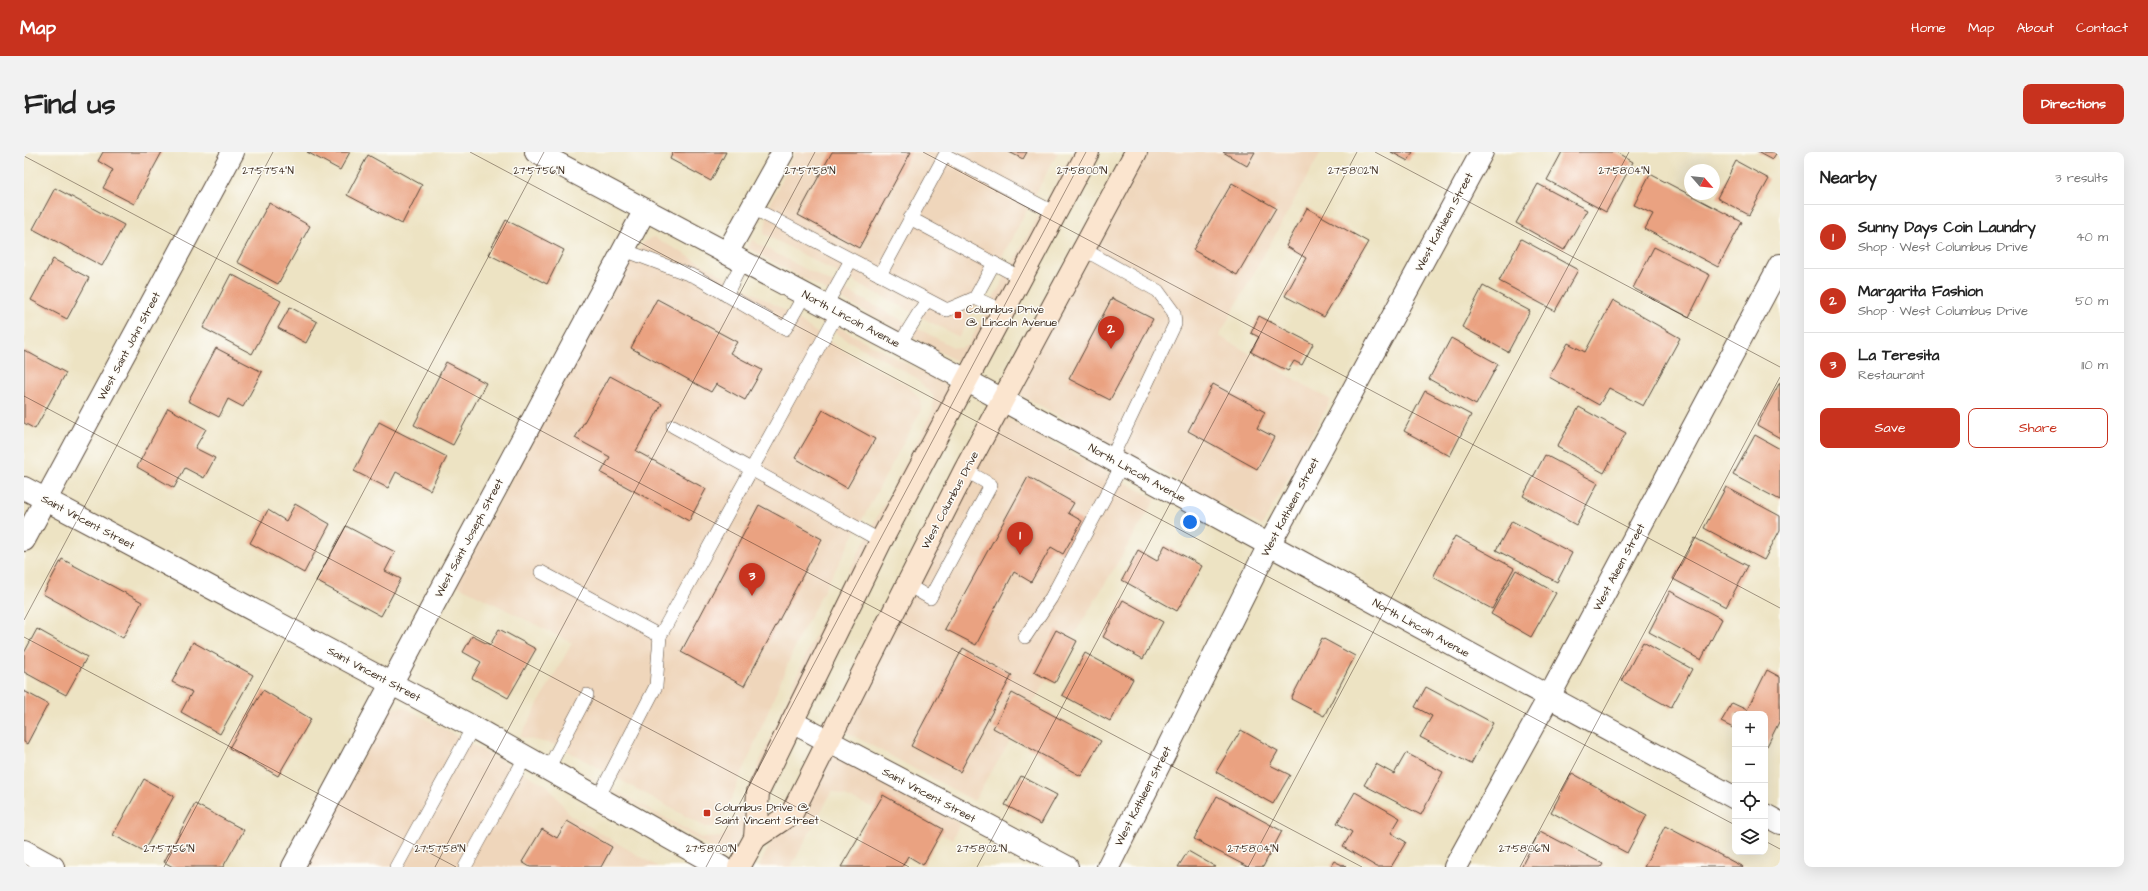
<!DOCTYPE html>
<html lang="en">
<head>
<meta charset="utf-8">
<style>
  body { margin:0; font-family:"Architects Daughter",sans-serif; background:#f2f2f2; color:#222 }
  .controls { position:absolute; right:12px; bottom:12px; display:grid; overflow:hidden; border-radius:8px; box-shadow:0 4px 16px #0002 }
  .controls button { width:36px; height:36px; display:grid; place-items:center; padding:0; border:0; border-bottom:1px solid #e0e0e0; background:#fff; color:#222; font:20px sans-serif }
  .compass { position:absolute; left:1660px; top:12px; width:36px; height:36px; border-radius:50%; background:#fff; box-shadow:0 4px 16px #0002; rotate:118deg }
  .you { position:absolute; left:1166px; top:370px; width:14px; height:14px; margin:-10px; border:3px solid #fff; border-radius:50%; background:#1a73e8; box-shadow:0 0 0 6px #1a73e833 }
  .badge { display:grid; place-items:center; width:26px; height:26px; border-radius:50%; background:#c8321e; color:#fff; font-size:13px; font-weight:700 }
  .pin { position:absolute; translate:-50% -33px; filter:drop-shadow(0 1px 2px #0008) }
  .pin::after { content:''; position:absolute; top:21px; width:14px; height:12px; background:inherit; clip-path:polygon(0 0,100% 0,50% 100%) }
  .list { margin:0; padding:0; list-style:none }
  h2 { display:flex; justify-content:space-between; align-items:center; height:52px; margin:0; padding:0 16px; font-size:17px }
  h2 small { font-size:13px; font-weight:400; color:#767676 }
  .list li { display:grid; grid-template-columns:26px 1fr auto; gap:12px; align-items:center; box-sizing:border-box; height:64px; padding:0 16px; border-top:1px solid #e0e0e0 }
  .list b { display:block; font-size:15px; white-space:nowrap }
  .list p { margin:0; font-size:13px; white-space:nowrap; color:#767676 }
  .list em { font-size:13px; font-style:normal; color:#767676 }
  .actions { display:flex; gap:8px; padding:12px 16px }
  .actions a { flex:1; padding:9px 0; border:1px solid #c8321e; border-radius:8px; text-align:center; font-size:14px; color:#c8321e }
  .actions .main { background:#c8321e; color:#fff }
  .icon { flex:none; width:22px; height:22px; fill:none; stroke:currentColor; stroke-width:2; stroke-linecap:round; stroke-linejoin:round }
  .map { position:relative; flex:none; width:1756px; height:715px; overflow:hidden; border-radius:8px }
  header { display:flex; align-items:center; gap:24px; box-sizing:border-box; height:56px; padding:0 20px; background:#c8321e; color:#fff }
  header strong { font-size:19px }
  nav { display:flex; gap:22px; margin-inline-start:auto; font-size:14px }
  .intro { display:flex; align-items:center; justify-content:space-between; box-sizing:border-box; height:96px; padding:0 24px }
  h1 { margin:0; font-size:28px }
  .button { padding:10px 18px; border-radius:8px; background:#c8321e; color:#fff; font-size:14px; font-weight:700 }
  main { display:flex; gap:24px; padding:0 24px }
  aside { flex:1; background:#fff; border-radius:8px; box-shadow:0 4px 16px #0002 }
  .map>svg:first-child { display:block }
</style>
</head>
<body>
<header>
<strong>Map</strong>
<nav><a>Home</a><a>Map</a><a>About</a><a>Contact</a></nav>
</header>
<div class="intro"><h1>Find us</h1><a class="button">Directions</a></div>
<main>
<div class="map">
<svg width="1756" height="715" viewBox="0 0 1756 715">
  <rect width="100%" height="100%" fill="#fdfcf7"/>
  <filter id="ink" filterUnits="userSpaceOnUse"><feTurbulence type="fractalNoise" baseFrequency=".025" numOctaves="2"/><feDisplacementMap in="SourceGraphic" scale="8" xChannelSelector="R" yChannelSelector="G"/><feConvolveMatrix kernelMatrix="1 2 1 2 8 2 1 2 1" color-interpolation-filters="sRGB"/></filter>
  <filter id="wash" filterUnits="userSpaceOnUse"><feTurbulence type="fractalNoise" baseFrequency=".012" numOctaves="4" result="noise"/><feDisplacementMap in="SourceGraphic" scale="16" xChannelSelector="R" yChannelSelector="G"/><feGaussianBlur stdDeviation="0.9" result="paint"/><feColorMatrix in="noise" values="0 0 0 0 0 0 0 0 0 0 0 0 0 0 0 0 0 1.4 0 .05"/><feComposite in="paint" operator="in"/></filter>
  <g filter="url(#wash)">
    <rect width="100%" height="100%" fill="#ede3c3"/>
    <g fill="#efd6bb">
      <path d="M 771,0 L 1034,0 L 935,185 L 740,82 L 745,55 Z"/>
      <path d="M 1049,0 L 1071,0 L 953,220 L 723,96 L 729,87 L 734,92 L 929,195 L 937,196 L 944,193 Z"/>
      <path d="M 1105,0 L 1297,0 L 1195,184 L 1307,248 L 1238,374 L 980,234 Z"/>
      <path d="M 630,85 L 758,157 L 815,196 L 883,233 L 896,247 L 897,258 L 775,485 L 709,643 L 697,668 L 690,675 L 681,675 L 533,593 L 496,585 L 548,491 L 431,432 L 605,109 L 620,90 Z"/>
      <path d="M 773,153 L 941,243 L 766,580 L 706,707 L 528,604 L 678,686 L 697,685 L 709,673 L 787,491 L 909,259 L 909,244 L 891,225 L 821,187 Z"/>
      <path d="M 968,258 L 1132,347 L 950,649 L 806,571 Z"/>
      <path d="M 380,555 L 524,634 L 546,663 L 634,715 L 281,715 L 365,556 Z"/>
      <path d="M 793,594 L 936,672 L 928,687 L 808,639 L 767,715 L 735,715 Z"/>
    </g>
    <g id="blocks">
      <g fill="#eaa281">
        <path d="M 79,0 L 138,0 L 110,52 L 79,36 L 89,18 L 74,9 Z"/>
        <path d="M 283,0 L 326,0 L 316,18 Z"/>
        <path d="M 649,0 L 702,0 L 687,29 L 646,7 Z"/>
        <path d="M 808,0 L 887,0 L 835,96 L 774,63 Z"/>
        <path d="M 985,0 L 1003,0 L 999,7 Z"/>
        <path d="M 1199,0 L 1231,0 L 1223,14 Z"/>
        <path d="M 1367,0 L 1389,0 L 1384,9 Z"/>
        <path d="M 1538,0 L 1592,0 L 1609,10 L 1582,60 L 1523,28 Z"/>
        <path d="M 1733,0 L 1753,0 L 1748,8 Z"/>
        <path d="M 344,3 L 398,33 L 378,72 L 323,43 Z"/>
        <path d="M 1712,9 L 1745,27 L 1725,63 L 1693,46 Z"/>
        <path d="M 1626,22 L 1718,70 L 1694,115 L 1621,77 L 1629,62 L 1610,53 Z"/>
        <path d="M 1208,31 L 1252,56 L 1213,123 L 1169,98 Z"/>
        <path d="M 1514,32 L 1563,58 L 1540,98 L 1492,71 Z"/>
        <path d="M 31,36 L 100,73 L 78,114 L 9,77 Z"/>
        <path d="M 245,51 L 286,74 L 254,132 L 213,110 Z"/>
        <path d="M 1283,56 L 1344,90 L 1300,165 L 1261,144 L 1282,106 L 1262,94 Z"/>
        <path d="M 482,68 L 540,98 L 523,132 L 464,102 Z"/>
        <path d="M 1497,87 L 1554,118 L 1531,159 L 1475,129 Z"/>
        <path d="M 1630,95 L 1686,123 L 1665,165 L 1609,136 Z"/>
        <path d="M 29,107 L 65,126 L 43,167 L 7,148 Z"/>
        <path d="M 207,122 L 257,149 L 228,202 L 179,176 Z"/>
        <path d="M 1459,134 L 1506,159 L 1484,200 L 1438,175 Z"/>
        <path d="M 1088,146 L 1129,167 L 1086,248 L 1045,227 Z"/>
        <path d="M 633,147 L 713,190 L 706,201 L 738,218 L 721,248 L 692,232 L 687,240 L 607,196 Z"/>
        <path d="M 1589,148 L 1656,186 L 1619,254 L 1585,236 L 1575,253 L 1525,225 L 1544,191 L 1561,200 Z"/>
        <path d="M 266,155 L 293,170 L 282,191 L 254,176 Z"/>
        <path d="M 1235,164 L 1289,192 L 1278,213 L 1270,209 L 1264,219 L 1227,200 L 1235,185 L 1227,181 Z"/>
        <path d="M 1427,186 L 1474,212 L 1452,253 L 1405,227 Z"/>
        <path d="M 192,196 L 238,220 L 219,255 L 204,247 L 195,265 L 164,249 Z"/>
        <path d="M 0,198 L 42,221 L 11,277 L 0,271 Z"/>
        <path d="M 422,210 L 462,231 L 429,293 L 390,273 Z"/>
        <path d="M 586,224 L 638,252 L 612,299 L 682,337 L 665,369 L 577,321 L 586,305 L 551,286 Z"/>
        <path d="M 1756,230 L 1756,286 L 1733,273 Z"/>
        <path d="M 1189,232 L 1241,260 L 1233,276 L 1250,285 L 1233,317 L 1164,279 Z"/>
        <path d="M 1401,239 L 1447,263 L 1426,304 L 1380,279 Z"/>
        <path d="M 1555,255 L 1602,281 L 1580,321 L 1533,295 Z"/>
        <path d="M 144,256 L 182,277 L 171,296 L 191,306 L 180,326 L 161,316 L 150,336 L 113,315 Z"/>
        <path d="M 799,258 L 851,287 L 823,336 L 771,306 Z"/>
        <path d="M 355,270 L 423,305 L 406,338 L 372,320 L 364,336 L 330,319 Z"/>
        <path d="M 1731,283 L 1756,297 L 1756,348 L 1709,323 Z"/>
        <path d="M 1521,303 L 1574,331 L 1552,373 L 1499,344 Z"/>
        <path d="M 1004,325 L 1050,351 L 1044,361 L 1058,369 L 1039,402 L 1027,395 L 1007,430 L 990,420 L 952,493 L 921,477 Z"/>
        <path d="M 1702,335 L 1756,364 L 1756,378 L 1740,408 L 1680,376 Z"/>
        <path d="M 271,352 L 306,372 L 280,421 L 226,391 L 244,358 L 262,369 Z"/>
        <path d="M 735,353 L 798,387 L 720,534 L 657,500 Z"/>
        <path d="M 1488,369 L 1548,401 L 1533,430 L 1472,398 Z"/>
        <path d="M 322,374 L 371,400 L 361,419 L 377,427 L 357,464 L 292,429 Z"/>
        <path d="M 1431,384 L 1490,416 L 1468,457 L 1409,425 Z"/>
        <path d="M 1671,386 L 1724,414 L 1702,455 L 1649,427 Z"/>
        <path d="M 1141,393 L 1178,414 L 1153,459 L 1098,428 L 1114,398 L 1133,409 Z"/>
        <path d="M 38,407 L 118,450 L 99,486 L 19,442 Z"/>
        <path d="M 1492,418 L 1532,441 L 1507,485 L 1467,462 Z"/>
        <path d="M 1646,439 L 1698,467 L 1677,508 L 1625,480 Z"/>
        <path d="M 1099,448 L 1139,470 L 1119,507 L 1079,485 Z"/>
        <path d="M 13,477 L 63,505 L 42,543 L 0,520 L 0,501 Z"/>
        <path d="M 475,477 L 512,497 L 484,546 L 448,526 L 457,510 L 439,500 L 448,484 L 466,493 Z"/>
        <path d="M 1032,478 L 1053,489 L 1031,531 L 1010,520 Z"/>
        <path d="M 1298,486 L 1331,504 L 1300,564 L 1267,547 Z"/>
        <path d="M 169,490 L 229,523 L 196,582 L 157,560 L 168,540 L 148,530 Z"/>
        <path d="M 1619,490 L 1668,517 L 1647,556 L 1598,529 Z"/>
        <path d="M 939,496 L 988,523 L 936,620 L 887,594 Z"/>
        <path d="M 1061,501 L 1109,527 L 1086,569 L 1038,543 Z"/>
        <path d="M 1743,518 L 1756,525 L 1756,568 L 1743,594 L 1741,593 L 1741,562 L 1711,562 L 1711,577 L 1697,570 L 1708,551 L 1723,558 Z"/>
        <path d="M 1402,535 L 1469,571 L 1447,612 L 1396,585 L 1408,564 L 1391,555 Z"/>
        <path d="M 239,538 L 287,567 L 254,624 L 205,596 Z"/>
        <path d="M 0,539 L 24,552 L 3,592 L 0,590 Z"/>
        <path d="M 988,541 L 1077,589 L 1057,624 L 969,576 Z"/>
        <path d="M 1217,578 L 1254,599 L 1246,613 L 1266,623 L 1249,652 L 1192,620 Z"/>
        <path d="M 1382,601 L 1419,620 L 1397,663 L 1340,633 L 1352,612 L 1370,622 Z"/>
        <path d="M 1548,621 L 1623,663 L 1603,701 L 1527,660 Z"/>
        <path d="M 997,624 L 1033,643 L 1017,672 L 981,653 Z"/>
        <path d="M 120,627 L 150,644 L 120,699 L 89,683 Z"/>
        <path d="M 1331,640 L 1376,666 L 1367,681 L 1382,690 L 1367,715 L 1353,715 L 1319,695 L 1328,680 L 1313,671 Z"/>
        <path d="M 859,643 L 919,677 L 899,713 L 884,704 L 878,715 L 817,715 Z"/>
        <path d="M 1193,644 L 1258,679 L 1239,715 L 1224,715 L 1170,687 Z"/>
        <path d="M 171,652 L 220,678 L 199,715 L 149,715 L 140,710 Z"/>
        <path d="M 543,669 L 588,695 L 577,715 L 506,715 L 498,710 L 518,677 L 533,686 Z"/>
        <path d="M 1641,674 L 1719,715 L 1620,715 Z"/>
        <path d="M 1516,679 L 1579,712 L 1577,715 L 1497,715 Z"/>
        <path d="M 1164,699 L 1192,715 L 1154,715 Z"/>
        <path d="M 1310,709 L 1322,715 L 1306,715 Z"/>
      </g>
    </g>
  </g>
  <g filter="url(#ink)">
    <use href="#blocks" fill-opacity="0" stroke="#564637" stroke-width="1"/>
    <g fill="none" stroke-linecap="round" stroke-linejoin="round">
      <g stroke="#564637" stroke-width="14">
        <g id="service">
          <path d="M 729,56 L 923,158 L 951,146 L 979,159"/>
          <path d="M 886,66 L 997,126"/>
          <path d="M 1059,97 L 1134,139 L 1150,161 L 1151,172 L 1087,307"/>
          <path d="M 600,98 L 672,125 L 761,177 L 781,142"/>
          <path d="M 856,123 L 921,3 L 1031,61"/>
          <path d="M 702,143 L 719,109"/>
          <path d="M 951,146 L 970,111"/>
          <path d="M 802,153 L 827,108"/>
          <path d="M 875,193 L 903,148"/>
          <path d="M 649,274 L 857,389"/>
          <path d="M 517,420 L 636,484 L 814,160"/>
          <path d="M 882,432 L 906,446 L 967,333 L 941,318"/>
          <path d="M 1001,485 L 1027,446 L 1098,313"/>
          <path d="M 524,617 L 563,543"/>
          <path d="M 574,646 L 632,534 L 636,484"/>
          <path d="M 372,715 L 449,575"/>
          <path d="M 441,715 L 502,604"/>
        </g>
      </g>
      <g stroke="#564637" stroke-width="24">
        <g id="minor">
          <path d="M 512,0 L 942,228 L 1711,646"/>
          <path d="M 703,101 L 759,0"/>
          <path d="M 0,336 L 449,575 L 697,715"/>
          <path d="M 0,388 L 209,0"/>
          <path d="M 768,570 L 1043,715"/>
          <path d="M 1741,663 L 1756,671"/>
          <path d="M 0,699 L 29,715"/>
          <path d="M 269,715 L 621,58"/>
          <path d="M 1084,715 L 1245,393 L 1458,0"/>
          <path d="M 1431,715 L 1525,545 L 1756,113"/>
        </g>
      </g>
      <g stroke="#564637" stroke-width="24">
        <g id="secondary">
          <path d="M 731,686 L 768,661 L 941,318 L 1112,0"/>
          <path d="M 715,715 L 731,686 L 734,640 L 768,570 L 857,389 L 1064,0"/>
        </g>
      </g>
      <use href="#service" stroke="#fff" stroke-width="13"/>
      <use href="#minor" stroke="#fff" stroke-width="22"/>
      <use href="#secondary" stroke="#fbe5cf" stroke-width="22"/>
    </g>
  </g>
  <path fill="none" stroke="#3b2a1e" stroke-width="1" stroke-opacity="0.45" d="M 446,0 L 1711,673M 899,0 L 1756,456M 1351,0 L 1756,215M 0,4 L 1338,715M 0,244 L 885,715M 0,468 L 249,0M 0,485 L 432,715M 1741,689 L 1756,697M 140,715 L 520,0M 411,715 L 791,0M 682,715 L 1062,0M 953,715 L 1333,0M 1224,715 L 1605,0M 1496,715 L 1756,225"/>
  <g fill="#c8321e" stroke="#fdfcf7" stroke-width="1.5">
    <rect x="930" y="159" width="8" height="8" rx="2"/>
    <rect x="679" y="657" width="8" height="8" rx="2"/>
  </g>
  <g text-anchor="middle" dominant-baseline="central" stroke-width="3" stroke-linejoin="round" paint-order="stroke">
    <g font-size="11" fill="#3b2a1e" stroke="#fdfcf7">
      <text transform="translate(1420 70) rotate(-62)">West Kathleen Street</text>
      <text transform="translate(827 167) rotate(28)">North Lincoln Avenue</text>
      <text transform="translate(105 194) rotate(-62)">West Saint John Street</text>
      <text transform="translate(1113 321) rotate(29)">North Lincoln Avenue</text>
      <text transform="translate(926 348) rotate(-62)">West Columbus Drive</text>
      <text transform="translate(1266 355) rotate(-62)">West Kathleen Street</text>
      <text transform="translate(64 370) rotate(28)">Saint Vincent Street</text>
      <text transform="translate(445 386) rotate(-62)">West Saint Joseph Street</text>
      <text transform="translate(1595 415) rotate(-62)">West Aileen Street</text>
      <text transform="translate(1397 476) rotate(29)">North Lincoln Avenue</text>
      <text transform="translate(350 522) rotate(28)">Saint Vincent Street</text>
      <text transform="translate(905 643) rotate(28)">Saint Vincent Street</text>
      <text transform="translate(1119 644) rotate(-63)">West Kathleen Street</text>
    </g>
    <g font-size="11" fill="#3b2a1e" stroke="#fdfcf7" text-anchor="start">
      <text x="942" y="157">Columbus Drive<tspan x="942" dy="13">@ Lincoln Avenue</tspan></text>
      <text x="691" y="655">Columbus Drive @<tspan x="691" dy="13">Saint Vincent Street</tspan></text>
    </g>
  </g>
  <g font-size="10" text-anchor="middle" fill="#3b2a1e" stroke="#fdfcf7" stroke-width="3" stroke-linejoin="round" paint-order="stroke">
    <text x="244" y="22">27°57'54"N</text>
    <text x="515" y="22">27°57'56"N</text>
    <text x="786" y="22">27°57'58"N</text>
    <text x="1058" y="22">27°58'00"N</text>
    <text x="1329" y="22">27°58'02"N</text>
    <text x="1600" y="22">27°58'04"N</text>
    <text x="145" y="700">27°57'56"N</text>
    <text x="416" y="700">27°57'58"N</text>
    <text x="687" y="700">27°58'00"N</text>
    <text x="958" y="700">27°58'02"N</text>
    <text x="1229" y="700">27°58'04"N</text>
    <text x="1500" y="700">27°58'06"N</text>
  </g>
</svg>
<div class="controls">
<button>+</button>
<button>−</button>
<button><svg class="icon" aria-label="locate" viewBox="0 0 24 24"><circle cx="12" cy="12" r="6"/><path d="M12 2v4M12 18v4M2 12h4M18 12h4"/></svg></button>
<button><svg class="icon" aria-label="layers" viewBox="0 0 24 24"><path d="M12 4l9 5-9 5-9-5zM3 14l9 5 9-5"/></svg></button>
</div>
<svg class="compass" viewBox="-18 -18 36 36"><path d="M0-13l5 13h-10z" fill="#e53935"/><path d="M0 13l5-13h-10z" fill="#767676"/></svg>
<div class="you"></div>
<div class="pin badge" style="left:996px;top:403px">1</div>
<div class="pin badge" style="left:1087px;top:197px">2</div>
<div class="pin badge" style="left:728px;top:444px">3</div>
</div>
<aside>
<h2>Nearby<small>3 results</small></h2>
<ul class="list">
<li><span class="badge">1</span><div><b>Sunny Days Coin Laundry</b><p>Shop · West Columbus Drive</p></div><em>40 m</em></li>
<li><span class="badge">2</span><div><b>Margarita Fashion</b><p>Shop · West Columbus Drive</p></div><em>50 m</em></li>
<li><span class="badge">3</span><div><b>La Teresita</b><p>Restaurant</p></div><em>110 m</em></li>
</ul>
<div class="actions"><a class="main">Save</a><a>Share</a></div>
</aside>
</main>
</body>
</html>
